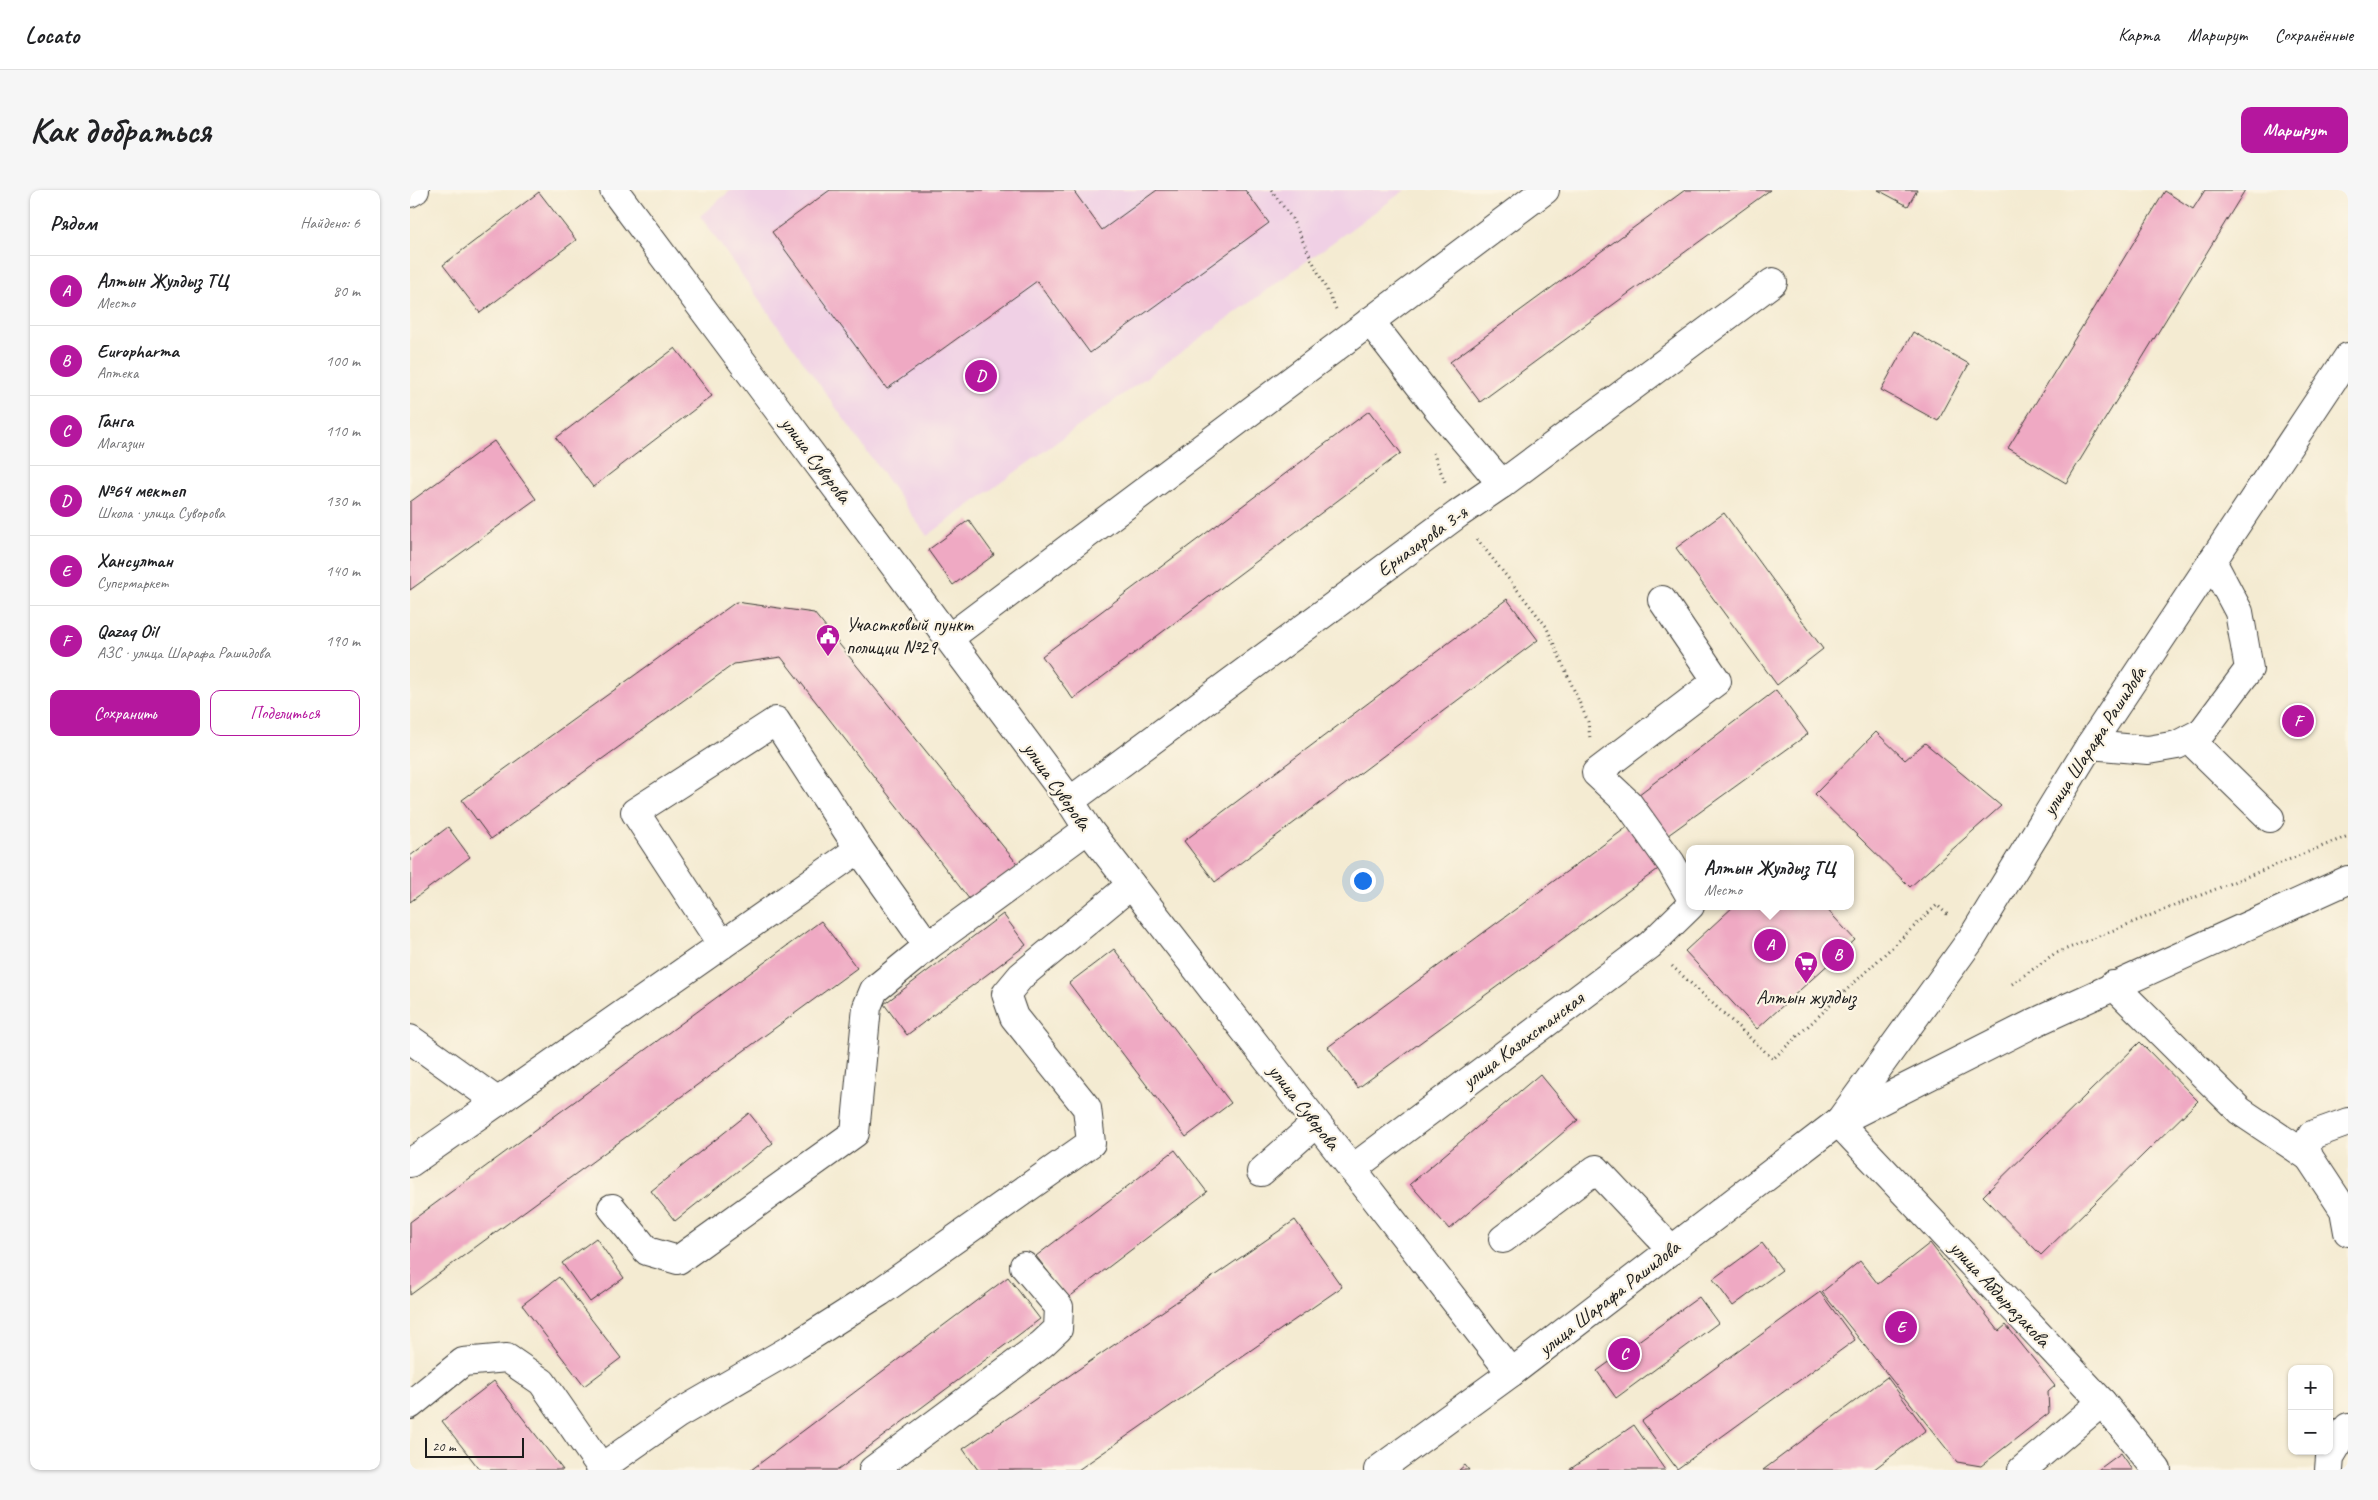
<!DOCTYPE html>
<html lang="ru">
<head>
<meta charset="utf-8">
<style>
  body { margin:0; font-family:Caveat,sans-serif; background:#f6f6f6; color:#202124 }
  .controls { position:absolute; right:15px; bottom:15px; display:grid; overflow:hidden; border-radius:10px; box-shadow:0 1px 4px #0004 }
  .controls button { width:45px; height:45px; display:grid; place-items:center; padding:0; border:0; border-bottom:1px solid #e0e0e0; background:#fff; color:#202124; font:25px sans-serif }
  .scale { position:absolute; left:15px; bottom:12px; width:99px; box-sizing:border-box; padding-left:5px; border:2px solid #1c1c1c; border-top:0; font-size:14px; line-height:18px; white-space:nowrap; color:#1c1c1c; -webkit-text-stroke:4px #fcf5e5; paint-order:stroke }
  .you { position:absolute; left:952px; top:690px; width:18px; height:18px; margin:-12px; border:4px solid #fff; border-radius:50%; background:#1a73e8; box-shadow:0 0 0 8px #1a73e833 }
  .badge { display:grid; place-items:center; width:32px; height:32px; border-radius:50%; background:#b5179e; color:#fff; font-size:16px; font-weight:700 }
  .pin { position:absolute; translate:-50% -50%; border:2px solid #fff; box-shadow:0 1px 5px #0006 }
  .popup { position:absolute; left:1276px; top:655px; width:168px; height:65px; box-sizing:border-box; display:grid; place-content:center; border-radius:10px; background:#fff; filter:drop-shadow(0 1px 4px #0005); font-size:16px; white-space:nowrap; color:#757577 }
  .popup b { font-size:19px; color:#202124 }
  .popup::after { content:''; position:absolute; left:50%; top:100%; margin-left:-10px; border:10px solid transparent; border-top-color:#fff }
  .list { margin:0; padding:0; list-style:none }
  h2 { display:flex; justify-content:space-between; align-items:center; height:65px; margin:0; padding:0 20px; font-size:21px }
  h2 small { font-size:16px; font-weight:400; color:#757577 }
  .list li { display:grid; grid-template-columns:32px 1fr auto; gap:15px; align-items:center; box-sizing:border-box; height:70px; padding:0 20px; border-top:1px solid #e0e0e0 }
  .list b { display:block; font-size:19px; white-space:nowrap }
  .list p { margin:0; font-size:16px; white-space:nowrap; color:#757577 }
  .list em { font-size:16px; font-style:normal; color:#757577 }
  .actions { display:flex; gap:10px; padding:15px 20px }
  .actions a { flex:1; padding:11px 0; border:1px solid #b5179e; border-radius:10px; text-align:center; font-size:18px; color:#b5179e }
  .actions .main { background:#b5179e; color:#fff }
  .map { position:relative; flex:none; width:1938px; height:1280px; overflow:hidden; border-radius:10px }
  header { display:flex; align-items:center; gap:30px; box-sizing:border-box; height:70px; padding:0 25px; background:#fff; border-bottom:1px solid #e0e0e0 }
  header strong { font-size:24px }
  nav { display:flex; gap:28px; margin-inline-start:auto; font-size:18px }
  .intro { display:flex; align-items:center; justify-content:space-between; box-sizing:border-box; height:120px; padding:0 30px }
  h1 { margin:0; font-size:35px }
  .button { padding:12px 22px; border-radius:10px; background:#b5179e; color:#fff; font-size:18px; font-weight:700 }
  main { display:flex; gap:30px; padding:0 30px }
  aside { flex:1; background:#fff; border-radius:10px; box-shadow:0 1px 4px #0004 }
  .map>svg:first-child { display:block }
</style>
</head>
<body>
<header>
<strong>Locato</strong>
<nav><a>Карта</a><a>Маршрут</a><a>Сохранённые</a></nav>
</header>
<div class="intro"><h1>Как добраться</h1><a class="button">Маршрут</a></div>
<main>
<aside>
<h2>Рядом<small>Найдено: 6</small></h2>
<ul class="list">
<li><span class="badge">A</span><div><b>Алтын Жулдыз ТЦ</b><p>Место</p></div><em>80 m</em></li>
<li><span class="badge">B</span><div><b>Europharma</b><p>Аптека</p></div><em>100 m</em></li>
<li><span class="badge">C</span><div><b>Ганга</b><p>Магазин</p></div><em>110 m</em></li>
<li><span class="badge">D</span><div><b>№64 мектеп</b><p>Школа · улица Суворова</p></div><em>130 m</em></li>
<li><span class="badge">E</span><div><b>Хансултан</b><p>Супермаркет</p></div><em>140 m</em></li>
<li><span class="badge">F</span><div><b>Qazaq Oil</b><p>АЗС · улица Шарафа Рашидова</p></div><em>190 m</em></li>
</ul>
<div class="actions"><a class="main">Сохранить</a><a>Поделиться</a></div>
</aside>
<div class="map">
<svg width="1938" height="1280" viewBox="0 0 1938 1280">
  <rect width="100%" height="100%" fill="#fcf5e5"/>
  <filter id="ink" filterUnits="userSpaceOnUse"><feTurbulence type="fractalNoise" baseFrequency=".02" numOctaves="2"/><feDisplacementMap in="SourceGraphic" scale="10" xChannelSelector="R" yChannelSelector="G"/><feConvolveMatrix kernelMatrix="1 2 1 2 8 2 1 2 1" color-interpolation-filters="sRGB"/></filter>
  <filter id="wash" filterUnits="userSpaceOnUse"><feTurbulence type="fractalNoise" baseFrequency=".0096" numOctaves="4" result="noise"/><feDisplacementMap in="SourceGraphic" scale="20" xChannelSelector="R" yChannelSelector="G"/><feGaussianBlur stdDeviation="1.12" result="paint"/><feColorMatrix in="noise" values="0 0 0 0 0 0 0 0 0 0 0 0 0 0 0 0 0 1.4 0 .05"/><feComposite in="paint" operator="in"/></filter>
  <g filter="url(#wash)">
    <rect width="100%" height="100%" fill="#f4ebd2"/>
    <path fill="#f0d0e5" d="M 321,0 L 995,0 L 517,346 L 290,26 Z"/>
    <g id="blocks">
      <g fill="#efa9c3">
        <path d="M 420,0 L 663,0 L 692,40 L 747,0 L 835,0 L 859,33 L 680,163 L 627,91 L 477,199 L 362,42 Z"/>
        <path d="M 1275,0 L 1360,0 L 1070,212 L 1040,172 Z"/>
        <path d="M 1468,0 L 1507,0 L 1498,16 Z"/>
        <path d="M 1795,0 L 1835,0 L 1656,293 L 1598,258 L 1755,1 L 1783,19 Z"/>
        <path d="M 129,2 L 166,50 L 70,123 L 33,75 Z"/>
        <path d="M 1503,142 L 1559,174 L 1528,231 L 1471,200 Z"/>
        <path d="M 265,158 L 302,206 L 183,297 L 146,248 Z"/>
        <path d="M 959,221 L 991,263 L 663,509 L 632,466 Z"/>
        <path d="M 84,251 L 126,309 L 0,400 L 0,312 Z"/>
        <path d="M 1314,323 L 1413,459 L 1367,495 L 1266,358 Z"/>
        <path d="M 559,330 L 584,365 L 543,395 L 518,360 Z"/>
        <path d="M 1097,409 L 1128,450 L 805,692 L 774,651 Z"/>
        <path d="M 326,412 L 404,423 L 609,676 L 560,710 L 371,467 L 324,474 L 81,649 L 52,610 Z"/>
        <path d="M 1366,500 L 1398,544 L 1254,648 L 1224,608 Z"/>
        <path d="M 1466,542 L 1495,570 L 1515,553 L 1591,616 L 1500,697 L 1405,604 Z"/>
        <path d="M 1220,635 L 1251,677 L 948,898 L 918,857 Z"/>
        <path d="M 38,637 L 60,667 L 0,712 L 0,666 Z"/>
        <path d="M 1324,716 L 1414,716 L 1445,750 L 1347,839 L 1275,761 Z"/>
        <path d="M 593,724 L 616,755 L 497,845 L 474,814 Z"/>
        <path d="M 411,731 L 447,778 L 0,1105 L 0,1032 Z"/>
        <path d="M 704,759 L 821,913 L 776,947 L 659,793 Z"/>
        <path d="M 1730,852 L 1788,911 L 1631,1065 L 1573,1006 Z"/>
        <path d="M 1130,884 L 1168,930 L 1039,1039 L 1000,994 Z"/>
        <path d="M 339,923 L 363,953 L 265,1031 L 241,1001 Z"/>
        <path d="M 765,960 L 797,1002 L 658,1108 L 626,1066 Z"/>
        <path d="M 885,1030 L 932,1097 L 668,1280 L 568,1280 L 553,1259 Z"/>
        <path d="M 186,1048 L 214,1088 L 180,1112 L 152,1073 Z"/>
        <path d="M 1352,1053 L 1372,1080 L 1323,1116 L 1303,1089 Z"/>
        <path d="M 1520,1053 L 1589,1141 L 1596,1135 L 1645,1196 L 1638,1202 L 1639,1223 L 1571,1276 L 1547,1272 L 1412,1102 L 1450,1071 L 1468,1094 Z"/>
        <path d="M 149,1087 L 211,1168 L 174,1196 L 112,1115 Z"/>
        <path d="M 598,1087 L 630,1129 L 428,1280 L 341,1280 Z"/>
        <path d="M 1410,1102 L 1445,1150 L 1267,1279 L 1232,1231 Z"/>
        <path d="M 1289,1107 L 1308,1133 L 1206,1208 L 1187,1181 Z"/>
        <path d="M 1477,1187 L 1516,1240 L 1463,1280 L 1353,1280 Z"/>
        <path d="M 84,1191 L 153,1280 L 70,1280 L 32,1231 Z"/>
        <path d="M 1224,1235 L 1255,1280 L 1159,1280 Z"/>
        <path d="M 1711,1263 L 1723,1280 L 1688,1280 Z"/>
        <path d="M 1055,1275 L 1059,1280 L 1049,1280 Z"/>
      </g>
    </g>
  </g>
  <g filter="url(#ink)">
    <use href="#blocks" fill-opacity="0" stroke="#3c3b37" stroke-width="1"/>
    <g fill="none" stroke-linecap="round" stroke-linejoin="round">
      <g stroke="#3c3b37" stroke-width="30">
        <g id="minor">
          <path d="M 204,0 L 660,611 L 678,639 L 1101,1183"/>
          <path d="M 0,3 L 5,0"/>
          <path d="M 960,131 L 1028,219 L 1092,294"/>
          <path d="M 1252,410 L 1307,491 L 1186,583 L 1218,613 L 1261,673 L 1280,706"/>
          <path d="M 539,448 L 1135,0"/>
          <path d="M 1779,549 L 1860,628"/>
          <path d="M 1680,555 L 1738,560 L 1767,555 L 1792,542 L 1839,479 L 1829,422 L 1802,371"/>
          <path d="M 660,611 L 1048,324 L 1092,294 L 1363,92"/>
          <path d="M 449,659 L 518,756 L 678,639"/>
          <path d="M 1703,795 L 1830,921 L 1899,967"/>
          <path d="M 0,849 L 88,912"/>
          <path d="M 1428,932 L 1692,1212 L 1747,1280"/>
          <path d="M 1938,932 L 1902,945 L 1896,956 L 1899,967 L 1934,1020 L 1938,1042"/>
          <path d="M 0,973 L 449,659 L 366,531 L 225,622 L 312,755"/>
          <path d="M 942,979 L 1240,755 L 1280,716"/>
          <path d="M 851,982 L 906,933"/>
          <path d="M 202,1018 L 237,1061 L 268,1070 L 445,943 L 457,817 L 464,800 L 518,756"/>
          <path d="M 1093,1049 L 1186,979 L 1262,1060"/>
          <path d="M 0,1215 L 53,1172 L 97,1168 L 132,1192 L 193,1280"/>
          <path d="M 192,1277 L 268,1224 L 379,1160 L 470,1102 L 681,953 L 677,918 L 604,827 L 596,804 L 611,786 L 721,695"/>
          <path d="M 463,1280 L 632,1154 L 648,1139 L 649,1117 L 614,1076"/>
          <path d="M 1612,1280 L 1692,1212"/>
          <path d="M 1919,1280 L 1920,1267 L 1938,1237"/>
        </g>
      </g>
      <g stroke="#3c3b37" stroke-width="30">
        <g id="major">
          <path d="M 1431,929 L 1562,748 L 1680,555 L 1938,167"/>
          <path d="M 968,1280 L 1101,1183 L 1428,932 L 1626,832 L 1938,690"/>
        </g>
      </g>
      <g stroke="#3c3b37" stroke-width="3" stroke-dasharray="1 4" stroke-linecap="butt">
        <path d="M 861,0 L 881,27 L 926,119"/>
        <path d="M 1023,263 L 1036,294"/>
        <path d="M 1067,349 L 1136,436 L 1178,532 L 1180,548"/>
        <path d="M 1262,776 L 1363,869 L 1527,715 L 1540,727"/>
        <path d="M 1602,794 L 1644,764 L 1938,646"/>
      </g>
      <use href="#minor" stroke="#fff" stroke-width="28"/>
      <use href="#major" stroke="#fff" stroke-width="28"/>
    </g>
  </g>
  <defs>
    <g id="civic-pin" transform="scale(1.25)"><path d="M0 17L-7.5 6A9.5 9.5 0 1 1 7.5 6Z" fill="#b5179e" stroke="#fcf5e5"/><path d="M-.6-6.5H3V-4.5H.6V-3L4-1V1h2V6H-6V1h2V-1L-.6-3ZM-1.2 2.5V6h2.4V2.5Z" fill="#fff"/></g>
    <g id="supermarket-pin" transform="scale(1.25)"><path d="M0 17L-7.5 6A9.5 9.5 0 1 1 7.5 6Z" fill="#b5179e" stroke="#fcf5e5"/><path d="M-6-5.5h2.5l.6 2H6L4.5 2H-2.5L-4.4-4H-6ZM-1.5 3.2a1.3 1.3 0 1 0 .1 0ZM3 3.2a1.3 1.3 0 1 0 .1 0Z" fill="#fff"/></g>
  </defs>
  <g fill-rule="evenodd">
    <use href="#civic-pin" x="418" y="446"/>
    <use href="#supermarket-pin" x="1396" y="773"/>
  </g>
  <g text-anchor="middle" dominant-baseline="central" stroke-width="4.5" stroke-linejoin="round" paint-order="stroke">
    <g font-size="20" fill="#1c1c1c" stroke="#fcf5e5">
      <text transform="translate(406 270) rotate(53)">улица Суворова</text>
      <text transform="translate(1012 351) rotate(-36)">Ерназарова 3-я</text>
      <text transform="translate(1684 551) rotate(-57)">улица Шарафа Рашидова</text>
      <text transform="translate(647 596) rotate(55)">улица Суворова</text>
      <text transform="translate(1113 850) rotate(-37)">улица Казахстанская</text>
      <text transform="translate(894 917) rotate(52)">улица Суворова</text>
      <text transform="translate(1590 1104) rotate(47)">улица Абдыразакова</text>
      <text transform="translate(1199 1108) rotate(-38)">улица Шарафа Рашидова</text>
    </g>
    <g font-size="20" fill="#1c1c1c" stroke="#fcf5e5" text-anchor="start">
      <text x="436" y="434">Участковый пункт<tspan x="436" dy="23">полиции №29</tspan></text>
      <text x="1396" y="807" text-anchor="middle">Алтын жулдыз</text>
    </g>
  </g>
</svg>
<div class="controls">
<button>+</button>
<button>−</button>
</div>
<div class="scale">20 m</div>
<div class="you"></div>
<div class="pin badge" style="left:1360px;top:755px">A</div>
<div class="popup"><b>Алтын Жулдыз ТЦ</b>Место</div>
<div class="pin badge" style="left:1428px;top:765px">B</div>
<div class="pin badge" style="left:1214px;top:1164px">C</div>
<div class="pin badge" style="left:571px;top:186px">D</div>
<div class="pin badge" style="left:1491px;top:1137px">E</div>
<div class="pin badge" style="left:1888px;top:531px">F</div>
</div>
</main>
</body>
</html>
